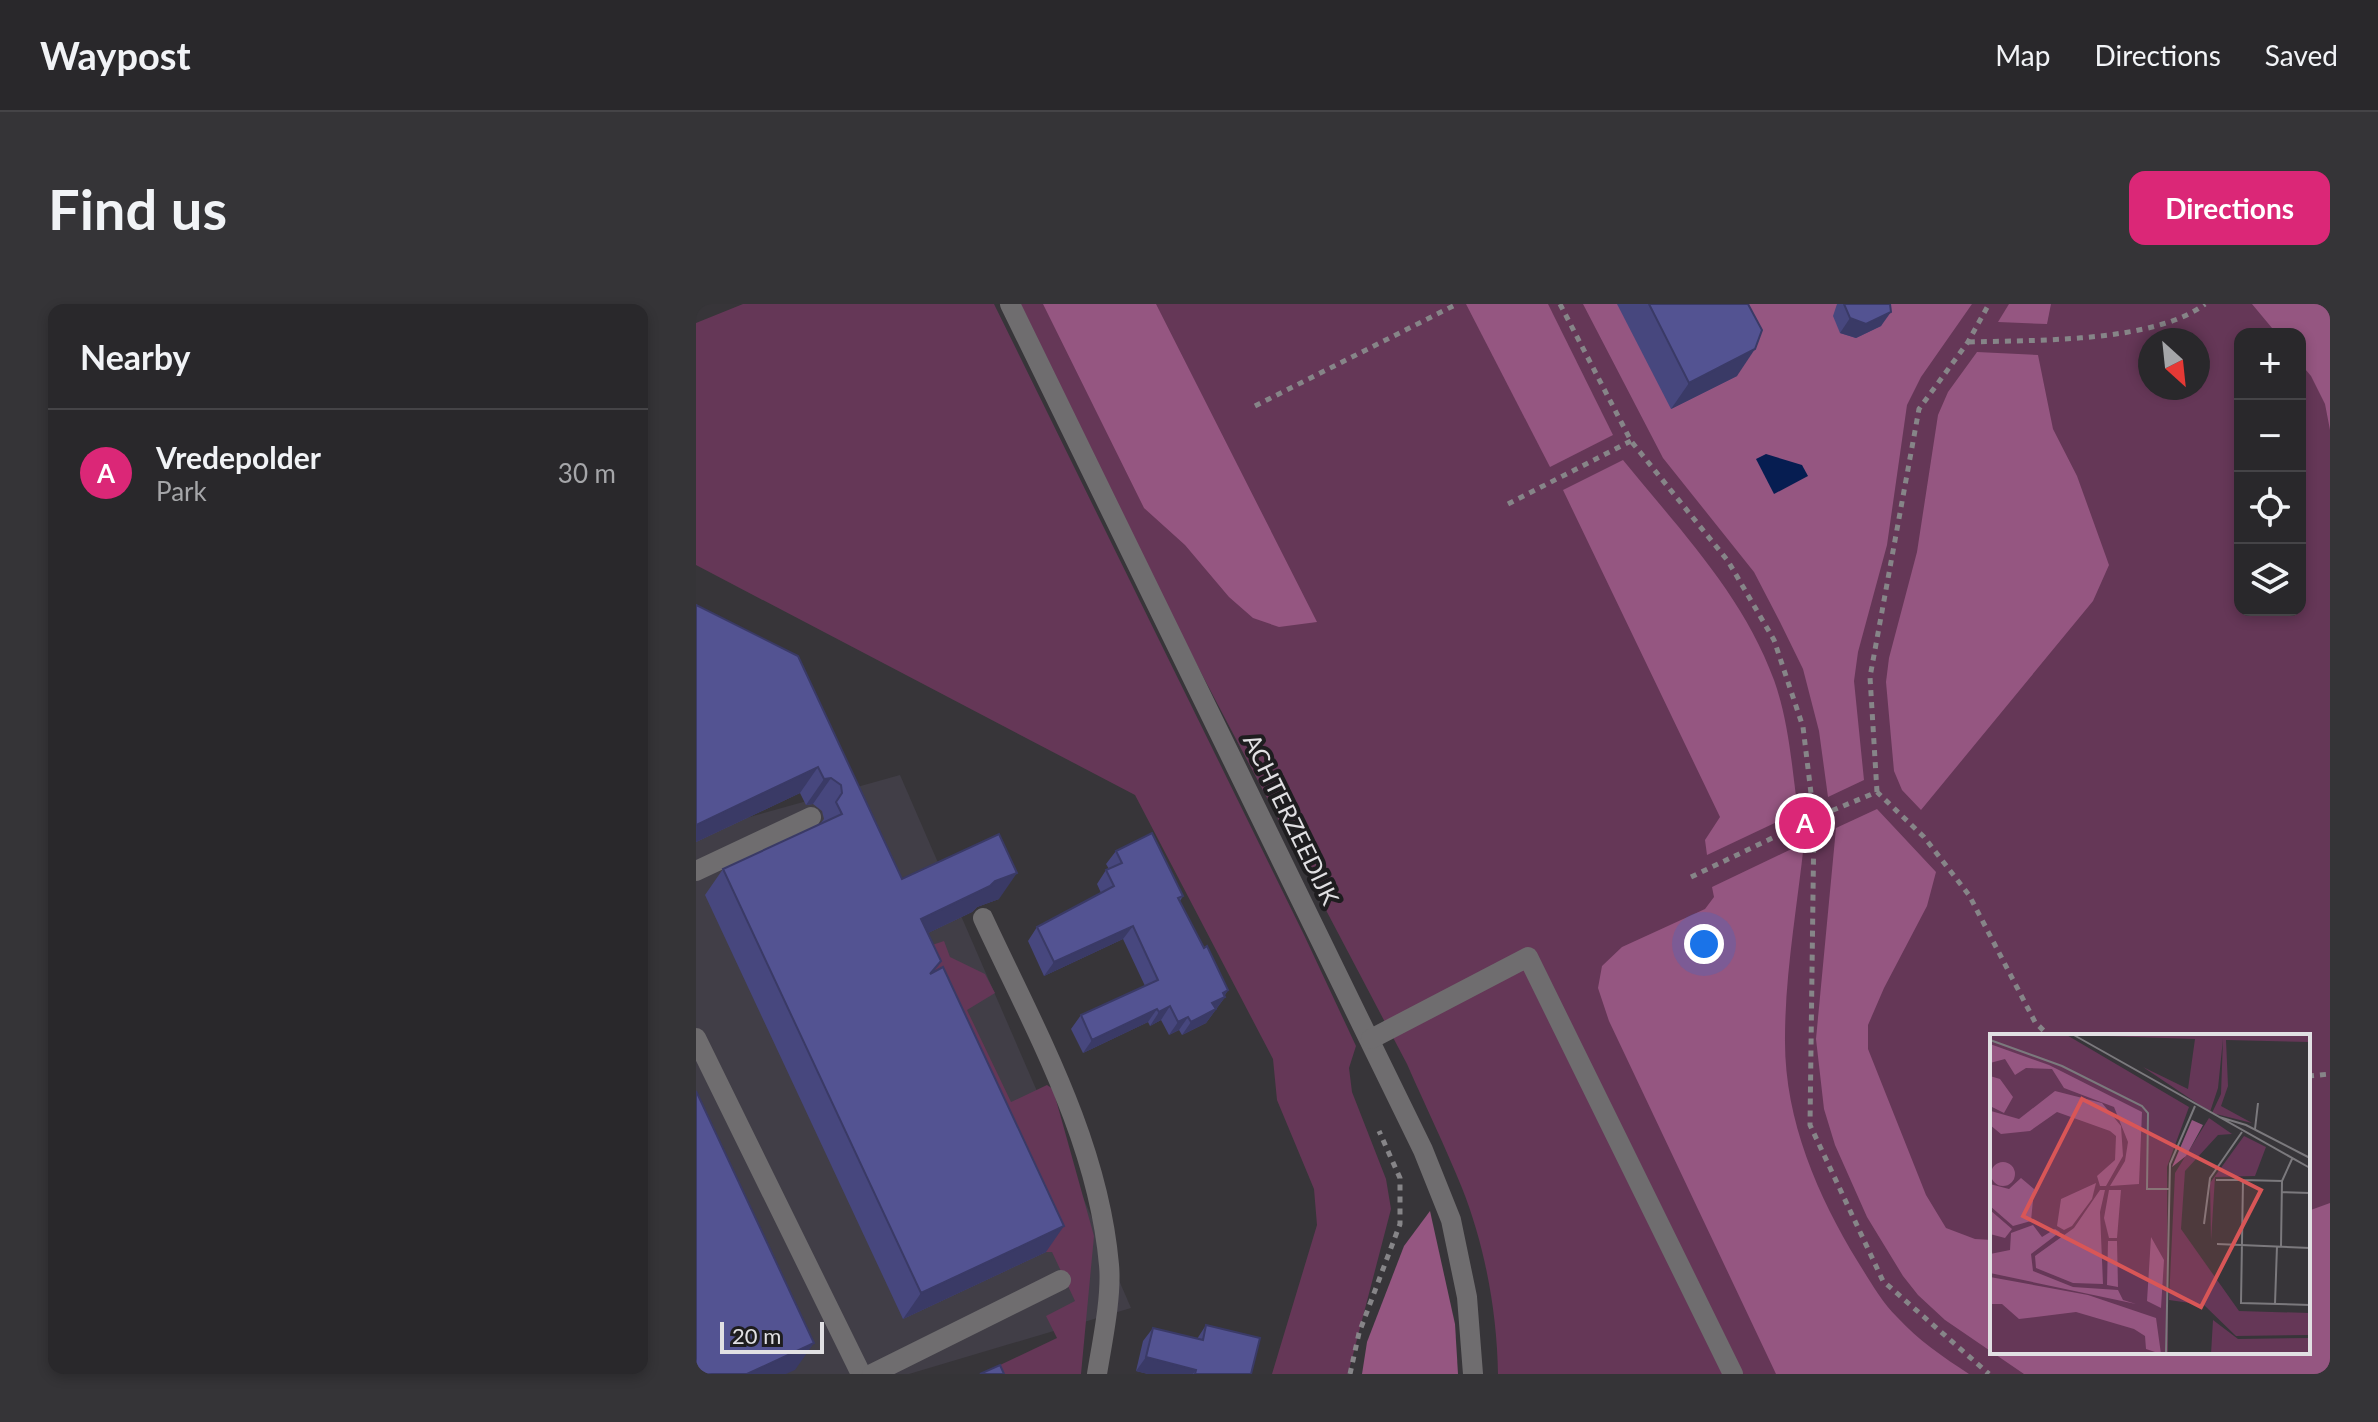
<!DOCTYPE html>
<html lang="en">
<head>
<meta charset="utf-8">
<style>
  body { margin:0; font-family:Lato,sans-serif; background:#353437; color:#f1f3f6 }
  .controls { position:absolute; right:24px; top:24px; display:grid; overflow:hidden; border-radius:16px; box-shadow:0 4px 12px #0003 }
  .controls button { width:72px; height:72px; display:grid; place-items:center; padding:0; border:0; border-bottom:2px solid #454447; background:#29282b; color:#f1f3f6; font:40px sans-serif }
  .compass { position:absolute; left:1442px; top:24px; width:72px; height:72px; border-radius:50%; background:#29282b; box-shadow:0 4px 12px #0003; rotate:153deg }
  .scale { position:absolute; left:24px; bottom:20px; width:104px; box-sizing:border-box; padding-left:8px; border:4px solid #e1e0e3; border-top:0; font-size:22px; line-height:28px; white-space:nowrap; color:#e1e0e3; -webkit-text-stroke:6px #1e1d1f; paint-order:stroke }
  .you { position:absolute; left:1008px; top:640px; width:28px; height:28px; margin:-20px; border:6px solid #fff; border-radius:50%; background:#1a73e8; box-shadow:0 0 0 12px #1a73e833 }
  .badge { display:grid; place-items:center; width:52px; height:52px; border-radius:50%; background:#db2777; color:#fff; font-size:26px; font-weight:700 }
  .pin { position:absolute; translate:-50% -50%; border:4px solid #fff; box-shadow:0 2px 8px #0006 }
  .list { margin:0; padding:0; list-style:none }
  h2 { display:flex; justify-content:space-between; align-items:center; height:104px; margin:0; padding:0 32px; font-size:34px }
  h2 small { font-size:26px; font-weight:400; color:#a5a6a9 }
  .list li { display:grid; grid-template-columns:52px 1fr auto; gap:24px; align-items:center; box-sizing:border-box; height:128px; padding:0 32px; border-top:2px solid #454447 }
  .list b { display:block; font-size:30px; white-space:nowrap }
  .list p { margin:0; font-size:26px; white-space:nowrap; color:#a5a6a9 }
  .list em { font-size:26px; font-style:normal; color:#a5a6a9 }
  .icon { flex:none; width:44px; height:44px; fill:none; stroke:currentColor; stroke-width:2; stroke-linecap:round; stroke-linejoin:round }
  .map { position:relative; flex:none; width:1634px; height:1070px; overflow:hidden; border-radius:16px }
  header { display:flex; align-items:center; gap:48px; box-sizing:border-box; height:112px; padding:0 40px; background:#29282b; border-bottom:2px solid #454447 }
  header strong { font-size:38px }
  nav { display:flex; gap:44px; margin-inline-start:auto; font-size:28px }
  .intro { display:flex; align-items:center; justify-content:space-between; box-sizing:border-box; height:192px; padding:0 48px }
  h1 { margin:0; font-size:56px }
  .button { padding:20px 36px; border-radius:16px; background:#db2777; color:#fff; font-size:28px; font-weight:700 }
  main { display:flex; gap:48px; padding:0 48px }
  aside { flex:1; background:#29282b; border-radius:16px; box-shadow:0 4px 12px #0003 }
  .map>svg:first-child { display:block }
</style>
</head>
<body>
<header>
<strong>Waypost</strong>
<nav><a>Map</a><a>Directions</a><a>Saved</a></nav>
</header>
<div class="intro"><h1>Find us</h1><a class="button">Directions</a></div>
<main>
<aside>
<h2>Nearby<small></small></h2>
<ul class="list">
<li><span class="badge">A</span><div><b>Vredepolder</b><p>Park</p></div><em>30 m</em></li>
</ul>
</aside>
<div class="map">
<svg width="1634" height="1070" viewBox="0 0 1634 1070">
  <rect width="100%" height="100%" fill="#373539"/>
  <path fill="#413e47" d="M 204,471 L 435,1004 L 213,1070 L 0,1070 L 0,528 Z"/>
  <g fill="#653757" fill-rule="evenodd">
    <path d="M 47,0 L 298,0 L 609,633 L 660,742 L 653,764 L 656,788 L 690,875 L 695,905 L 652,1070 L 576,1070 L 621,921 L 618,885 L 581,796 L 577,755 L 439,491 L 0,261 L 0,19 Z"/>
    <path d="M 311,0 L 1634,0 L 1634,1070 L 802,1070 C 801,1008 789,942 766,884 C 749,842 729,801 711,760 ZM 1544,30 L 1604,30 L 1604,306 L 1544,306 ZM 1454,36 L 1502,36 L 1502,84 L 1454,84 ZM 1296,732 L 1612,732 L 1612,1048 L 1296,1048 Z"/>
    <path d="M 164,549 L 236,641 L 248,637 L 254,653 L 289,670 L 299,689 L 271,706 L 315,798 L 351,781 L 357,785 L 398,932 L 385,1070 L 285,1070 L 361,1034 L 350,1012 L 379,997 L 356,948 L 350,948 Z"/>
  </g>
  <g fill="#955681">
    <path d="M 347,0 L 460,0 L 621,318 L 583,323 L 557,314 L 533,293 L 489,241 L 448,204 Z"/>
    <path d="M 770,0 L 852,0 L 917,131 L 854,163 Z"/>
    <path d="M 887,0 L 1276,0 L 1225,73 L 1211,101 L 1191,241 L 1162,348 L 1158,377 L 1168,476 L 1132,493 L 1123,427 L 1107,365 L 1084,318 L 1058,268 L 967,154 Z"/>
    <path d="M 1313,0 L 1355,0 L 1351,20 L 1302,18 Z"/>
    <path d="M 1556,0 L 1634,0 L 1634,126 L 1629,100 L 1615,72 L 1604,59 L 1604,30 L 1581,30 Z"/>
    <path d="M 1281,48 L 1342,51 L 1357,125 L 1381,172 L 1413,261 L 1397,297 L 1225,506 L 1206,486 L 1198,467 L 1190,378 L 1193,354 L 1221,248 L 1242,111 L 1252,88 Z"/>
    <path d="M 927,156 C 983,225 1047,291 1078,376 C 1093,418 1096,464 1102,508 L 1011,551 L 1009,536 L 1024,513 L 867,186 Z"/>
    <path d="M 1181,505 L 1240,568 L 1231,602 L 1188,684 L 1172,721 L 1172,745 L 1230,891 L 1250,924 L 1279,935 L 1296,936 L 1296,1048 L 1612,1048 L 1612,907 L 1634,899 L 1634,1070 L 1328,1070 L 1249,1016 L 1222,991 L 1207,972 L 1171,913 L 1139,841 L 1128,805 L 1120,735 L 1140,524 Z"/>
    <path d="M 1108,539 C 1101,604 1089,670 1089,734 C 1088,814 1121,891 1162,958 C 1174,977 1185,997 1201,1013 C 1222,1036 1247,1053 1273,1070 L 1080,1070 L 913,717 L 902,684 L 906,662 L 926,643 L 1009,605 L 1018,593 L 1016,583 Z"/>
    <path d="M 734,907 L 759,1020 L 762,1070 L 666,1070 L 671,1038 L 708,942 Z"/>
  </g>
  <path fill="#061d51" d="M 1070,150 L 1106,161 L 1112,172 L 1078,190 L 1060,155 Z"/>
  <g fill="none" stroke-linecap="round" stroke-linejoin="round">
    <g stroke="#868588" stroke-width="5" stroke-dasharray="6 6" stroke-linecap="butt">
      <path d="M 864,0 L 935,137 L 1032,257 L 1078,336 L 1107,423 L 1118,514 L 1114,821 L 1187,977 L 1293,1070"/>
      <path d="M 0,1 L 1,0"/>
      <path d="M 1273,38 C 1337,36 1458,39 1509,0"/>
      <path d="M 559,102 L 761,0"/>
      <path d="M 812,200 L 935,137"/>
      <path d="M 1181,488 L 1174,373 L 1223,105 L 1272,38 L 1293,0"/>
      <path d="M 995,573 L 1118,514 L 1181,488 L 1228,533 L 1273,591 L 1339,718 L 1353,732"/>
      <path d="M 1612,772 L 1634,770"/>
      <path d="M 654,1070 L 663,1029 L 704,920 L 704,874 L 683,827"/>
    </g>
    <g stroke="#6f6d6f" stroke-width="20">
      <path d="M 0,567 L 115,513"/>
      <path d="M 0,734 L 165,1070"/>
      <path d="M 176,1070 L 365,976"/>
    </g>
    <g stroke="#6f6d6f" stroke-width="20">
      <path d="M 314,0 L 727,846 L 755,916 L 771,993 L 777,1070"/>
      <path d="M 287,614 C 339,726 402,836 413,961 C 416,992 406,1039 401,1070"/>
      <path d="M 675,735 L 832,653 L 1037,1070"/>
    </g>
  </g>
  <g fill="#47477e">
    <path d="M 921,0 L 1052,0 L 1041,72 L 975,105 Z"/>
    <path d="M 1141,0 L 1194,0 L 1185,22 L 1160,34 L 1144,29 L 1137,12 Z"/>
    <path d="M 0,301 L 102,352 L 206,575 L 303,595 L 281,603 L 276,608 L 232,629 L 237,668 L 350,948 L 207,1015 L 9,591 L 27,565 L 124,520 L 128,515 L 126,507 L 117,500 L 110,501 L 104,489 L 0,538 Z"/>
    <path d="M 420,547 L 487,592 L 484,597 L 508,644 L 532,686 L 529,691 L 529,693 L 510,719 L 486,731 L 483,726 L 473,731 L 465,716 L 454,722 L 452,718 L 387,749 L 375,725 L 385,711 L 449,682 L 427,635 L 348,672 L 332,637 L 341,623 L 405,589 L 401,580 L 410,566 L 413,565 L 410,560 Z"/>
    <path d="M 510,1021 L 555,1070 L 452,1070 L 440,1067 L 447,1037 L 457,1024 L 501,1035 Z"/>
  </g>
  <g fill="#3a3a66">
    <path d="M 1195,8 L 1185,22 L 1160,34 L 1144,29 L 1154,14 Z"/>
    <path d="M 1059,45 L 1041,72 L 975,105 L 993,79 Z"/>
    <path d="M 122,463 L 104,489 L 0,538 L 0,521 Z"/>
    <path d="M 135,474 L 117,500 L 110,501 L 128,475 Z"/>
    <path d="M 321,569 L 303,595 L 281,603 L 276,608 L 207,641 L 225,615 L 299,577 Z"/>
    <path d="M 437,622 L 427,635 L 348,672 L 358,658 Z"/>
    <path d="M 532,686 L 527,694 L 529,693 L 510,719 L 486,731 L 495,718 L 527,689 Z"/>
    <path d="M 474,702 L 465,716 L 454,722 L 463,708 Z"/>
    <path d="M 461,705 L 452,718 L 387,749 L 396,736 Z"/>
    <path d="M 492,713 L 483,726 L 473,731 L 482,718 Z"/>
    <path d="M 368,922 L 350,948 L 207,1015 L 225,989 Z"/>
    <path d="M 118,1039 L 99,1066 L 90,1070 L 51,1070 Z"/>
    <path d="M 450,1053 L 500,1066 L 497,1070 L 452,1070 L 440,1067 Z"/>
  </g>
  <g fill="#535392" stroke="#3a3a66" stroke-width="2">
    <path d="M 953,0 L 1052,0 L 1066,26 L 1059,45 L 993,79 Z"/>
    <path d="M 1148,0 L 1194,0 L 1195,8 L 1170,20 L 1154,14 Z"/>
    <path d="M 0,301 L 102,352 L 206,575 L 303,530 L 321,569 L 299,577 L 294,582 L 225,615 L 245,657 L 234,670 L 247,663 L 368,922 L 225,989 L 27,565 L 146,510 L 140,498 L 146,489 L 145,481 L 135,474 L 128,475 L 122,463 L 0,521 Z"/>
    <path d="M 456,529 L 487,592 L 482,594 L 508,644 L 511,642 L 532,686 L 527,689 L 529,693 L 516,699 L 520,705 L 495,718 L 492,713 L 482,718 L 474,702 L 463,708 L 461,705 L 396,736 L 385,711 L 462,676 L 437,622 L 358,658 L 341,623 L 418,582 L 410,566 L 426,559 L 420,547 Z"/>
    <path d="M 0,787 L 118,1039 L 51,1070 L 0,1070 Z"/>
    <path d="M 510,1021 L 564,1034 L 555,1070 L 499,1070 L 500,1066 L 450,1053 L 457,1024 L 507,1036 Z"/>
    <path d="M 304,1061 L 308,1070 L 284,1070 Z"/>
  </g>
  <g text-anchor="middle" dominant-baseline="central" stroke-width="8" stroke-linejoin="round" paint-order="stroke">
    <g font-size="24" fill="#e1e0e3" stroke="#1e1d1f">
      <text transform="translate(596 515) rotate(64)">ACHTERZEEDIJK</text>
    </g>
  </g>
  <g transform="translate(1294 730)">
    <rect width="320" height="320" fill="#373539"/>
    <path d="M 0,0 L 75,0 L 199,73 L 177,133 L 178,320 L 0,320 ZM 320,0 L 320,8 L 236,6 L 238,52 L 231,72 L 262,89 L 222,79 L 231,60 L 233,5 L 228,54 L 220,78 L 153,33 L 198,55 L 205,5 L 115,2 ZM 219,84 L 242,100 L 228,101 L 195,137 L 191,195 L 249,277 L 320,279 L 320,301 L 246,302 L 214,271 L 179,266 L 185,139 ZM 254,102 L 276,113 L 265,142 L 225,143 L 221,207 L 220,149 ZM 223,286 L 248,305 L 320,304 L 320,320 L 221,320 Z" fill="#653757"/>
    <path d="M 0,10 L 59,31 L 152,78 L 149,150 L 120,152 L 135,127 L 138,108 L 124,73 L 74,54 L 62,35 L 36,34 L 25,41 L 15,25 L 0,29 ZM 0,42 L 10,45 L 23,63 L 14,79 L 0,72 ZM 65,57 L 112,69 L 131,92 L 133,122 L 116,152 L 110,152 L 107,142 L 125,126 L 126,102 L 120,97 L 67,78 L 40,97 L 11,100 L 0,91 L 1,77 L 29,85 ZM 202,86 L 213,91 L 196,122 L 182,133 ZM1 140a12 12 0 1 1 24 0a12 12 0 1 1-24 0ZM 31,144 L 44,155 L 41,187 L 23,192 L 0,172 L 0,150 L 19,155 ZM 106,149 L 102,165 L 82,192 L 74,196 L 67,192 L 71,165 ZM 110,156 L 115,156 L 110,178 L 113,250 L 83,249 L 46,234 L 45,222 L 84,194 ZM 119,156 L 131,156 L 127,204 L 119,204 L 114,184 ZM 0,176 L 22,195 L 15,204 L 0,200 ZM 43,191 L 52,203 L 65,195 L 70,198 L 41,220 L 43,237 L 83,253 L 128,256 L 133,266 L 146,270 L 0,239 L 0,220 L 20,216 L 21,199 ZM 161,203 L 174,226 L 171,274 L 157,267 ZM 118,207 L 127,207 L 128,253 L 117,251 ZM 0,243 L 98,261 L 166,284 L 171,320 L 156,315 L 155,302 L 144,295 L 86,278 L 29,285 L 12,270 L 0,270 Z" fill="#955681"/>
    <path fill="none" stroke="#7b797d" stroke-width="2" d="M 82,0 L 320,134M 0,6 L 72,32 L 152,72 L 158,79 L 157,155 L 179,155M 229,83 L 256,91 L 320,124M 265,95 L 268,69M 226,146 L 253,146M 292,147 L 253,146 L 251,269 L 320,271M 292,158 L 320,159M 214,190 L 220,144 L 252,98M 227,210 L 320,214M 291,212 L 292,147 L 302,125M 285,270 L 287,212M 176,320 L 180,130 L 205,72"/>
    <path fill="#d95657" fill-opacity="0.15" stroke="#d95657" stroke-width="4" d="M 92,65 L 271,156 L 211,273 L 33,182 Z"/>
    <rect width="320" height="320" fill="none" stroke="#e1e0e3" stroke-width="4"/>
  </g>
</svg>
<div class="controls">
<button>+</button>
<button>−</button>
<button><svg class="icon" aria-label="locate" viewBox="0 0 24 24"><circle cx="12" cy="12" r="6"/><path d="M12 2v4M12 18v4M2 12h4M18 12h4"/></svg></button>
<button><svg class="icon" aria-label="layers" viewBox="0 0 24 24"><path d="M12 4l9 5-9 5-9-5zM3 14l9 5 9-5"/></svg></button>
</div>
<svg class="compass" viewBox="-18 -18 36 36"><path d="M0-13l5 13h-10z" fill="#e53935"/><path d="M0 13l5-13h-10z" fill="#a5a6a9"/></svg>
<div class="scale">20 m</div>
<div class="you"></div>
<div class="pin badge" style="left:1109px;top:519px">A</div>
</div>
</main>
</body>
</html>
